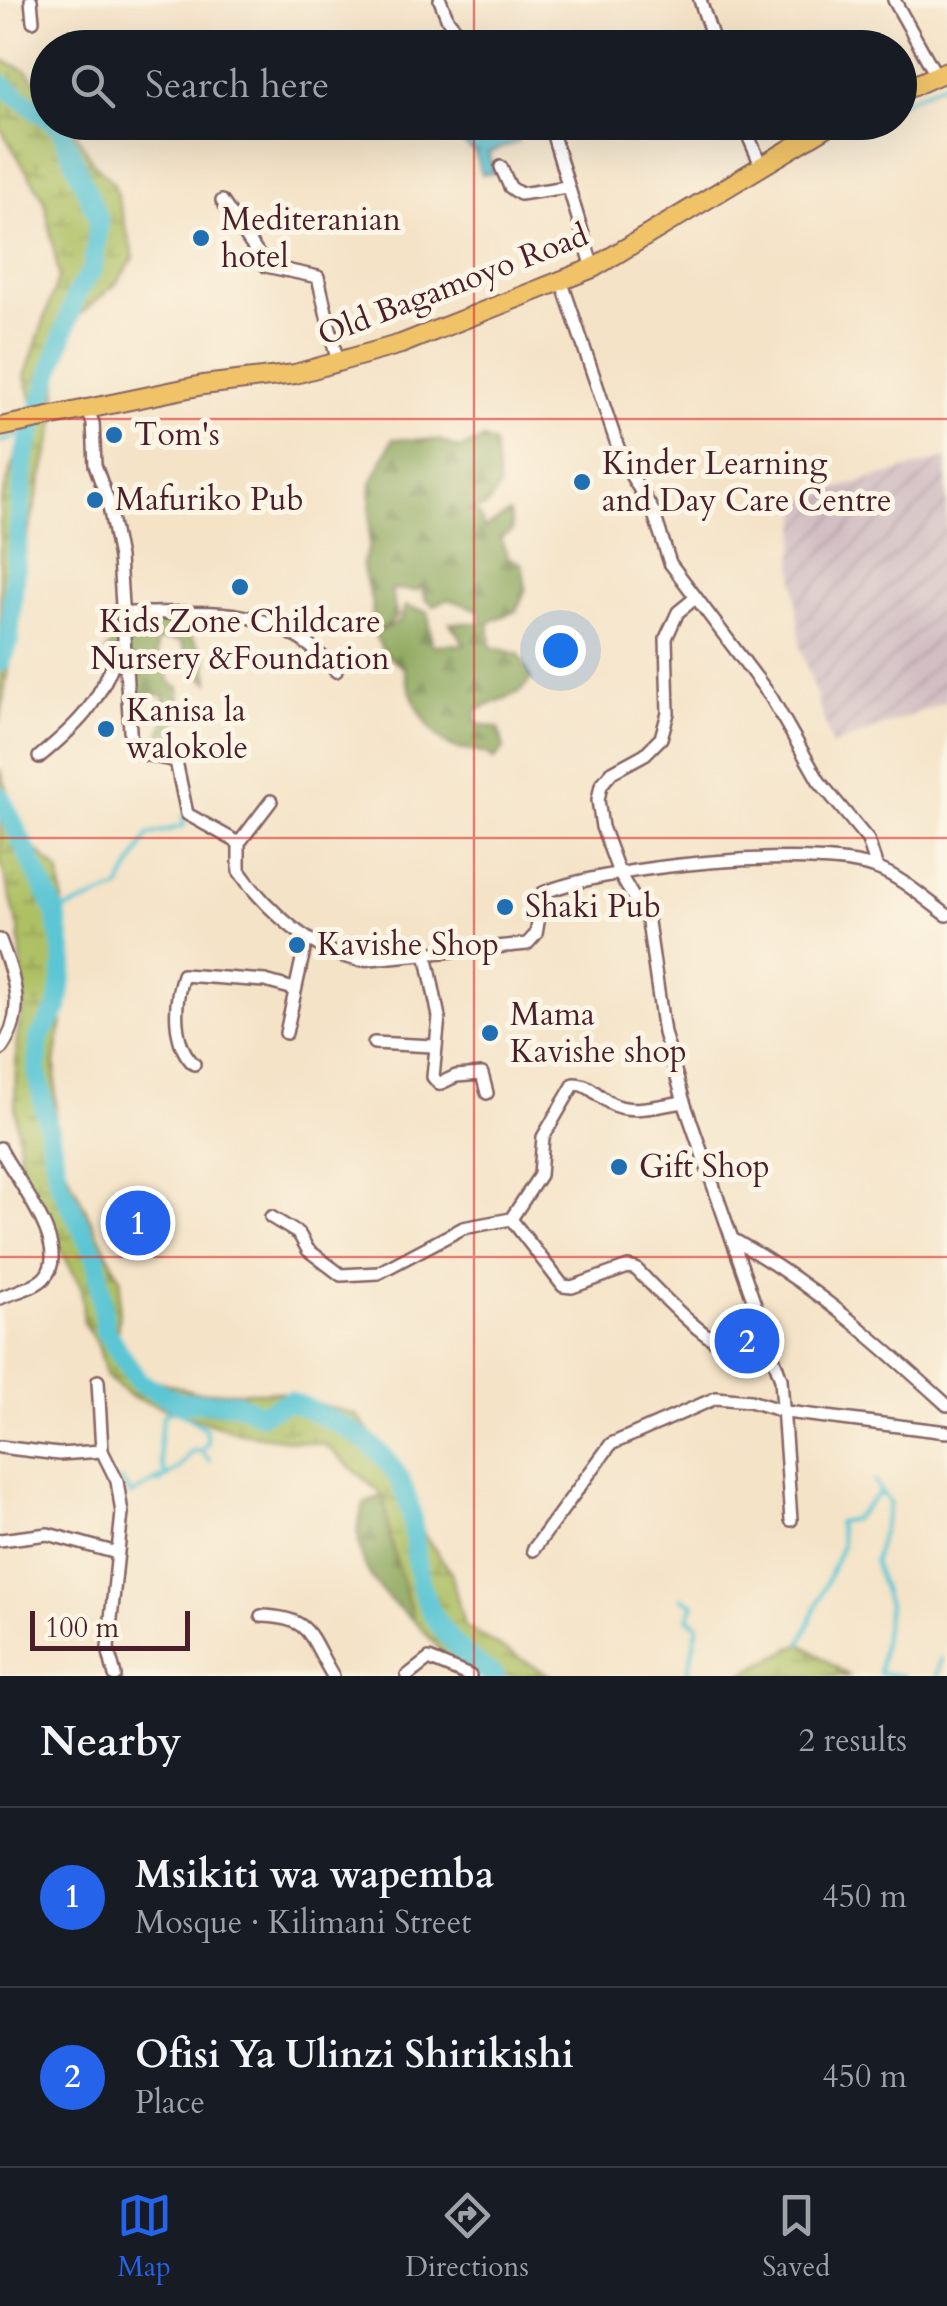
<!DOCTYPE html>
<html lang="en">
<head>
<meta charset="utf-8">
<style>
  body { margin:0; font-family:Cardo,serif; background:#242831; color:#f1f3f6 }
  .scale { position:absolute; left:30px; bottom:25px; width:160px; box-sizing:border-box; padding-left:10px; border:5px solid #4a1f2b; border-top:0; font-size:28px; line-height:35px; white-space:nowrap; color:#4a1f2b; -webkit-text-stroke:8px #fcf5e5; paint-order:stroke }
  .you { position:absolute; left:560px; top:650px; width:35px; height:35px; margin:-25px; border:8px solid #fff; border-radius:50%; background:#1a73e8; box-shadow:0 0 0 15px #1a73e833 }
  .badge { display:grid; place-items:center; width:65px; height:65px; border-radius:50%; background:#2563eb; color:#fff; font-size:32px; font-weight:700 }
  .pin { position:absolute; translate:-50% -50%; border:5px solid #fff; box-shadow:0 2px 10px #0006 }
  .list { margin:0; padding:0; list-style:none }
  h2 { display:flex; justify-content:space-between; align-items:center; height:130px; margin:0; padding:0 40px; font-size:42px }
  h2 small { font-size:32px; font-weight:400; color:#9ea1a6 }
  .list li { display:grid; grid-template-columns:65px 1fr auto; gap:30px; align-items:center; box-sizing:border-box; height:180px; padding:0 40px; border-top:2px solid #363941 }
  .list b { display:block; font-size:38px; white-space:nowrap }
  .list p { margin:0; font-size:32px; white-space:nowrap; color:#9ea1a6 }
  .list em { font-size:32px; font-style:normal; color:#9ea1a6 }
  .icon { flex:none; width:55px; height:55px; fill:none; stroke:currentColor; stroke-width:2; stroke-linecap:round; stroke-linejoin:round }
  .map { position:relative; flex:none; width:947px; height:1676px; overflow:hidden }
  .search { position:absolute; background:#171b24; box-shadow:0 10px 40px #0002; left:30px; right:30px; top:30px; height:110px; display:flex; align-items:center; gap:25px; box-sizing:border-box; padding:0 35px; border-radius:55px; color:#9ea1a6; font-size:38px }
  .sheet { height:490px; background:#171b24 }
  nav { display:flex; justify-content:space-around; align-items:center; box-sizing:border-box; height:140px; border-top:2px solid #363941; background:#171b24; font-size:28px; color:#9ea1a6 }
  nav a { display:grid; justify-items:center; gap:5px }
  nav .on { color:#2563eb }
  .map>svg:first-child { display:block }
</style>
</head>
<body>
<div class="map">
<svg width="947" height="1676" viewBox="0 0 947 1676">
  <defs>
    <pattern id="industrial-furrows" width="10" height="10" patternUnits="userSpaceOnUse" patternTransform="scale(2.5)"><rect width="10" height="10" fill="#d2bec3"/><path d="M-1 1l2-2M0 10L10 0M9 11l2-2" fill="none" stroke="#b6a3a8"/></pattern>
    <pattern id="forest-firs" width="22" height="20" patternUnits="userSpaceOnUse" patternTransform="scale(2.5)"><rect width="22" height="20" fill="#8aa65a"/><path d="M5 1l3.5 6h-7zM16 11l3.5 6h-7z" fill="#73874b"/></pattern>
    <pattern id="wetland-marsh" width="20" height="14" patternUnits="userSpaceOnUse" patternTransform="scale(2.5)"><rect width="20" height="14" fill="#adc064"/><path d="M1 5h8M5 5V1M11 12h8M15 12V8" fill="none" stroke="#8f9b53"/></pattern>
    <pattern id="water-ripples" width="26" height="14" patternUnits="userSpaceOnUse" patternTransform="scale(2.5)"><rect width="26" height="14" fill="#5bc6d4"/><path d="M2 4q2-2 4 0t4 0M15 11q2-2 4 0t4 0" fill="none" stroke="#4da0ac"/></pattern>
  </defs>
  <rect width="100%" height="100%" fill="#fcf5e5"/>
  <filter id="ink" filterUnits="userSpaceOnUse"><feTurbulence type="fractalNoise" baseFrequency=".01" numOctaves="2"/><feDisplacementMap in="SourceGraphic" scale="20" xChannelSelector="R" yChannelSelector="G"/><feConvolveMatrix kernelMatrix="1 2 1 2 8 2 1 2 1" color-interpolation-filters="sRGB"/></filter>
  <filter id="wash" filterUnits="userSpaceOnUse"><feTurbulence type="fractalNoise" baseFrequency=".0048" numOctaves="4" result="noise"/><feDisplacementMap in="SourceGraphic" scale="40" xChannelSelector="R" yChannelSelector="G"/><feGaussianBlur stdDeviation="2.25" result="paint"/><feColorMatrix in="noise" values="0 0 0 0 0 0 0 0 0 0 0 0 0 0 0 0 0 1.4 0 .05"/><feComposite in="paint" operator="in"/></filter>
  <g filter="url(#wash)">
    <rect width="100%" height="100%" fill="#f4e3c7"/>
    <path fill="url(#industrial-furrows)" d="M 947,458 L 947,701 L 832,746 L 800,645 L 793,563 L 801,499 Z"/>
    <g fill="url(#forest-firs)" stroke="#6a6242" stroke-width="2.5" fill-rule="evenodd">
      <path d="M 393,439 L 439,440 L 459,449 L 484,439 L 494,444 L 499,489 L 486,507 L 468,511 L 480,515 L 484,529 L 509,513 L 512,531 L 500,538 L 508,557 L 522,564 L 526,588 L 516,611 L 489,622 L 491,647 L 519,654 L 531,679 L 520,692 L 477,710 L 475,723 L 499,728 L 504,749 L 494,760 C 482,747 462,754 448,745 C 426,731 408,692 404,668 L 384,653 L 374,633 L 367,632 L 373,608 L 362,565 L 369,547 L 371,483 ZM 421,586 L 426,600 L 434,606 L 449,599 L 479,610 L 482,623 L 450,623 L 465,644 L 432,645 L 428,612 L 405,606 L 400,621 L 379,632 L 397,617 L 391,589 L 417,591 Z"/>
      <path d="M 120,609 L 135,627 L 150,615 L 158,623 L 185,629 L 205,654 L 209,682 L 192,671 L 181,641 L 156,640 L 158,659 L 173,685 L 179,687 L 181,752 L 167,753 L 160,734 L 165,721 L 164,695 L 133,694 L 131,657 L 127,653 L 111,656 L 106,652 L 118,633 L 113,617 Z"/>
      <path d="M 396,1489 L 468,1660 C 415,1619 337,1582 364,1504 Z"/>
    </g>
    <g fill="url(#wetland-marsh)" stroke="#7c7048" stroke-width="2.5">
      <path d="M 0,59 L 26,70 L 47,94 L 48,122 L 70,123 L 93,163 L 114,184 L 134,258 L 115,285 L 79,315 L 59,366 L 54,428 L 27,538 L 0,722 L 0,505 L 33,402 L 25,377 L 59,276 L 44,199 L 0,128 Z"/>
      <path d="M 0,769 L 23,837 L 60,873 L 70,976 L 55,1062 L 56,1150 L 121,1280 L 117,1333 L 130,1367 L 150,1379 L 195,1392 L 280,1392 L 356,1415 L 394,1464 L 425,1536 L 451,1572 L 464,1626 L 551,1676 L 463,1676 L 413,1619 L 390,1539 L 384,1496 L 325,1445 L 240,1433 L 131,1397 L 107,1377 L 98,1345 L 84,1324 L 81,1287 L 22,1179 L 15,1105 L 17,1037 L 24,1002 L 19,928 L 0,860 Z"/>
      <path d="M 801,1643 L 849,1676 L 739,1676 Z"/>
    </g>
    <path fill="url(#water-ripples)" stroke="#527280" stroke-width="2.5" d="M 466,130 L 481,142 L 506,132 L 508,137 L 516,134 L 518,142 L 488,153 L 494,173 L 482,174 L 475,153 L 459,139 Z"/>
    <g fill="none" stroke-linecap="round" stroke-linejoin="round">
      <g stroke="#5bc6d4" stroke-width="4">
        <path d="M 900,103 L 947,81"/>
        <path d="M 846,128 L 858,122"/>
        <path d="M 0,442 L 33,430"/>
        <path d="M 175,730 L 175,747"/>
        <path d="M 56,913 L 119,889 L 148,835 L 184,826 L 183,816"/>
        <path d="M 161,1393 L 175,1409 L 205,1428 L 208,1443 L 201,1451 L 210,1461"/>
        <path d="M 121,1480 L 131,1495 L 166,1475 C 157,1460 159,1436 163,1415 L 175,1409"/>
        <path d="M 158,1483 L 179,1468 L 192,1451 L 201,1451"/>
        <path d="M 881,1492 L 890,1502 L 874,1561 L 888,1605 L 879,1673 L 903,1676"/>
        <path d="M 682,1598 L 694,1604 L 688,1618 L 698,1625 L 687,1676"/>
        <path d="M 801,1643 L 842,1545 L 838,1522 L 853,1519 L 881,1492 L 874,1481"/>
        <path d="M 937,1676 L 941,1659"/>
      </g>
      <g stroke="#5bc6d4" stroke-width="20">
        <path d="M 0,83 L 48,118"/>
        <path d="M 0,662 L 9,640 L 25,454 L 76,295 L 93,268 L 99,220 L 60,127 L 54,122"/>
        <path d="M 0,796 L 56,913 L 64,963 L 58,1008 L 39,1038 L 37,1071 L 59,1182 L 97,1259 L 105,1331 L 139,1382 L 178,1402 L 237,1403 L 261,1414 L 289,1401 C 327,1417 374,1436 396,1474 C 417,1509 412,1542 420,1580 C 428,1621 460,1655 494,1676"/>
      </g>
    </g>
  </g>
  <g filter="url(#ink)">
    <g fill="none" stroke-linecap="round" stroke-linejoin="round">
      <g stroke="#866462" stroke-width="16">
        <g id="minor">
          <path d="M 31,0 L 33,21"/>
          <path d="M 440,0 L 448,20 L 470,48"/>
          <path d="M 700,0 L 716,48"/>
          <path d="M 894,0 L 936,75"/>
          <path d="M 549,122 L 593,268"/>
          <path d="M 742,122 L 762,167"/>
          <path d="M 501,167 L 510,187 L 520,194 L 567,187"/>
          <path d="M 222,201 L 266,266 L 318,277 L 338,364"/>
          <path d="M 562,283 L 623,462 L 653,511 L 670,563 L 771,697 L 819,781 L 868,840 L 877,868"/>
          <path d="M 86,406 L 93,423 L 95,465 L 108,501 L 119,558 L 131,746 L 138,753 L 176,761 L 187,814 L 239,843"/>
          <path d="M 694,599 L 678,612 L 666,638 L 668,713 L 661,738 L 645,754 L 612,772 L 601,785 L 598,800 L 602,827 L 619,873 L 648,922 L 664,1033 L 684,1102 L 781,1379 L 791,1520"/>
          <path d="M 123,613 C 209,614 274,599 336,671"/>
          <path d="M 39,757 C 86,718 98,703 121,645"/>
          <path d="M 271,801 L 239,843 L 239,871 C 266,909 314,954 360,960 L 527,944 L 536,934 L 543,893 C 606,866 812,846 876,868 C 901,877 926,900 947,915"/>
          <path d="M 0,940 C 15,979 27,1014 0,1050"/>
          <path d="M 426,953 L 439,1017 L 433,1077 L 439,1084 L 456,1076 L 482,1074 L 487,1093"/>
          <path d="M 286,1033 L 306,941"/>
          <path d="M 374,1043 L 433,1046"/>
          <path d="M 194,1064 C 172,1044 174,1002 183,975 L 265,981 L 294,989"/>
          <path d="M 684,1102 C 661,1105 631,1115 610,1103 C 596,1095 590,1084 574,1084 L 543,1137 L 540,1175 L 511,1219 L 563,1286 L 572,1287 L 628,1267 L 636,1269 C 664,1297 701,1339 739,1354 C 748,1358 760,1354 770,1353"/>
          <path d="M 0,1148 C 12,1175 74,1248 44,1278 C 34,1288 13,1292 0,1298"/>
          <path d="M 271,1217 L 299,1234 L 308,1250 L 341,1275 L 378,1273 L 463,1228 L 511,1219"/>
          <path d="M 734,1240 C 813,1284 880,1344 947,1405"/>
          <path d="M 98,1381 L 102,1451 L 117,1481 L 122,1513 L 108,1648 L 115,1676"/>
          <path d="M 0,1447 L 59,1454 L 102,1451"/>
          <path d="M 0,1540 L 48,1534 L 117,1553"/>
          <path d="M 533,1550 L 611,1444 L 716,1398 L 750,1401 L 786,1412 L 947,1432"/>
          <path d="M 261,1616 C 313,1617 309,1637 333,1676"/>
          <path d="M 407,1676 L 429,1659 L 470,1676"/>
        </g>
      </g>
      <g stroke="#866462" stroke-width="22">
        <g id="primary">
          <path d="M 900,92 L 947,71"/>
          <path d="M 0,427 L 203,385 L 295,374 L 401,344 L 593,268 L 835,122"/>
        </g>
      </g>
      <use href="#minor" stroke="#fff" stroke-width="11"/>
      <use href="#primary" stroke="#f0c369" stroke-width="18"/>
    </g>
  </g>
  <path fill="none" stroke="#d62828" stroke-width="2.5" stroke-opacity="0.55" d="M 474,0 L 474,48M 474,122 L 474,1676M 0,419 L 947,419M 0,838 L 947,838M 0,1257 L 947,1257"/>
  <g fill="#1f6fb2" stroke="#fcf5e5" stroke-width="4">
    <circle cx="201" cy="238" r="10"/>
    <circle cx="114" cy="435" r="10"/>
    <circle cx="582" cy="482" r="10"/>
    <circle cx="95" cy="500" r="10"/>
    <circle cx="240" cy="587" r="10"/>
    <circle cx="106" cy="729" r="10"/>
    <circle cx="505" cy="907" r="10"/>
    <circle cx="297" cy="945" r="10"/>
    <circle cx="490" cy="1033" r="10"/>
    <circle cx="619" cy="1167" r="10"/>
  </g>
  <g text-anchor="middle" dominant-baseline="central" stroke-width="10" stroke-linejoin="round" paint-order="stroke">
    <g font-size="32" fill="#4a1f2b" stroke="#fcf5e5" text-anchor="start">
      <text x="221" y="220">Mediteranian<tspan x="221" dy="37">hotel</tspan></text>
      <text x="134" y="435">Tom's</text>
      <text x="602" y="464">Kinder Learning<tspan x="602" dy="37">and Day Care Centre</tspan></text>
      <text x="115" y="500">Mafuriko Pub</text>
      <text x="240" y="622" text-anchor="middle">Kids Zone Childcare<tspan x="240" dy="37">Nursery &amp;Foundation</tspan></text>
      <text x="126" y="711">Kanisa la<tspan x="126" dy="37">walokole</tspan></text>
      <text x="525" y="907">Shaki Pub</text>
      <text x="317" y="945">Kavishe Shop</text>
      <text x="510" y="1015">Mama<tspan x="510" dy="37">Kavishe shop</tspan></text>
      <text x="639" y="1167">Gift Shop</text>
    </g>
    <g font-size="32" fill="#4a1f2b" stroke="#fcf5e5">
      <text transform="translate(453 285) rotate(-21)">Old Bagamoyo Road</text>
    </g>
  </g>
</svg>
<div class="scale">100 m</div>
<div class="you"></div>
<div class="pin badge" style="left:138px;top:1223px">1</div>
<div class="pin badge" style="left:747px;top:1341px">2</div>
<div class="search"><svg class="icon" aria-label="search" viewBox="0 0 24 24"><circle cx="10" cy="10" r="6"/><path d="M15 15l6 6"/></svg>Search here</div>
</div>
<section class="sheet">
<h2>Nearby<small>2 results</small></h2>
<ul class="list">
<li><span class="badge">1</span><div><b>Msikiti wa wapemba</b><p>Mosque · Kilimani Street</p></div><em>450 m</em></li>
<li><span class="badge">2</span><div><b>Ofisi Ya Ulinzi Shirikishi</b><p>Place</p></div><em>450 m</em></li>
</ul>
</section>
<nav>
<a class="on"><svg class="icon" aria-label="map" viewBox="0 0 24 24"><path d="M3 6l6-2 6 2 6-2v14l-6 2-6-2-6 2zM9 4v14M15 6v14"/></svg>Map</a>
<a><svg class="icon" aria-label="directions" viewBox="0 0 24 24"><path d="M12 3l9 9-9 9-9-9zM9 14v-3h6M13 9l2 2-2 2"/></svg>Directions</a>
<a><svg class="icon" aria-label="saved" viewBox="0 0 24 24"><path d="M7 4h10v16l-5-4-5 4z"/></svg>Saved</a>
</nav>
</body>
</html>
